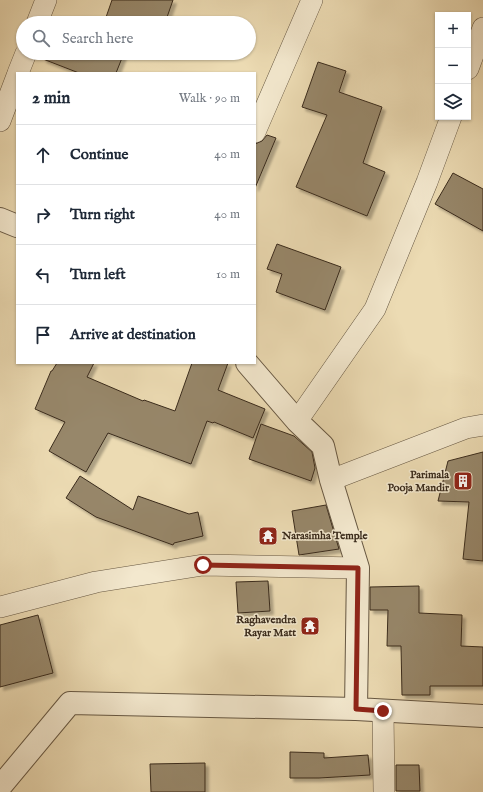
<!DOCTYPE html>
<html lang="en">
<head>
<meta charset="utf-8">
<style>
  body { margin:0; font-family:"IM FELL English",serif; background:#f6f6f7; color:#1f2937 }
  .controls { position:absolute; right:12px; top:12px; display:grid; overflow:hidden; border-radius:0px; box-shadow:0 1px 3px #0004 }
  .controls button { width:36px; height:36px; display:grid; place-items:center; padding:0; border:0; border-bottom:1px solid #e0e1e3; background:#fff; color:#1f2937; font:20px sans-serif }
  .stop { position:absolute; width:12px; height:12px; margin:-9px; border:3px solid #8f2418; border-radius:50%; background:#fff }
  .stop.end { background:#8f2418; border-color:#fff; box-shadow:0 1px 4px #0008 }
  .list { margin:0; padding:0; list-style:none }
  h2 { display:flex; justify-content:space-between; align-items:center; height:52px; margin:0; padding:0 16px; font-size:17px }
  h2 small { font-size:13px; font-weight:400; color:#747a83 }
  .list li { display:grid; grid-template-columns:26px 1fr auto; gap:12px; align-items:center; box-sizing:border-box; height:60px; padding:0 16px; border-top:1px solid #e0e1e3 }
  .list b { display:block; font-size:15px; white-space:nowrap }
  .list em { font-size:13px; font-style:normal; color:#747a83 }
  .icon { flex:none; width:22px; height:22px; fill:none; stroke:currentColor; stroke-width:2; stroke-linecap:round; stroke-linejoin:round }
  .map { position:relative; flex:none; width:483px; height:792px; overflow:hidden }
  .search { position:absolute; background:#fff; box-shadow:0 1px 3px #0004; left:16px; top:16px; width:240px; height:44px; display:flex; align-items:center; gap:10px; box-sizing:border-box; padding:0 14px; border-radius:22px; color:#747a83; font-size:15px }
  .panel { position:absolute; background:#fff; box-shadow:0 1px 3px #0004; left:16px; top:72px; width:240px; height:292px; border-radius:0px }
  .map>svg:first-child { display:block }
</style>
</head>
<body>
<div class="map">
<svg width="483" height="792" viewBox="0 0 483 792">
  <defs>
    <filter id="shadow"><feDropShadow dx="3.5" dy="3.5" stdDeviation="1" flood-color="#0004"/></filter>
  </defs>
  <rect width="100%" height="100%" fill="#ecdbb3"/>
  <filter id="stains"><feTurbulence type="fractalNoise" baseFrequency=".005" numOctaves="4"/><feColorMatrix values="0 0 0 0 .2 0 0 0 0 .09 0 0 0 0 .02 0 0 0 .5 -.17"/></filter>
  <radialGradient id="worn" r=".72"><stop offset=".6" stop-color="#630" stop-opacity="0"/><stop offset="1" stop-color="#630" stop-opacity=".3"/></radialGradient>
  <g fill="#97876b" stroke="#3a2b1c" filter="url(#shadow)">
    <path d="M 112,0 L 173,0 L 165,23 L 104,23 Z"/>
    <path d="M 45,53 L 124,53 L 116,73 L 79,73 L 43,59 Z"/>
    <path d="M 318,62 L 346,71 L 339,92 L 382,107 L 363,163 L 385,172 L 367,216 L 296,187 L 327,115 L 302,107 Z"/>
    <path d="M 267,135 L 276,138 L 255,188 L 255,144 L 262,141 Z"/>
    <path d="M 453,173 L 483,189 L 483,231 L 435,204 Z"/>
    <path d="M 277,244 L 341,267 L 325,310 L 276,292 L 282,274 L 267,269 Z"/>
    <path d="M 57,363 L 94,363 L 87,377 L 143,401 L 144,400 L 175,411 L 192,363 L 228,363 L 218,390 L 265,409 L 253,438 L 214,422 L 213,423 L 207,421 L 191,464 L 108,433 L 86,472 L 49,451 L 65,422 L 35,409 L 51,371 L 52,371 Z"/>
    <path d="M 261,424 L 294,436 L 312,452 L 315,468 L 311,481 L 249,459 Z"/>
    <path d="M 483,452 L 483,561 L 463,559 L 469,502 L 438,501 L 448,461 Z"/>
    <path d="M 80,476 L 133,510 L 138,496 L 189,514 L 198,512 L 203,536 L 174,543 L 173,545 L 96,517 L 66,498 Z"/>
    <path d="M 326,505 L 339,549 L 299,555 L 292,511 Z"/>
    <path d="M 268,581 L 270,611 L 238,613 L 236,582 Z"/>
    <path d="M 419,586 L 419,613 L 462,615 L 461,646 L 483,647 L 483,686 L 430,686 L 430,695 L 402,695 L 401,646 L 387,646 L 388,610 L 370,610 L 370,587 Z"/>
    <path d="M 38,615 L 53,673 L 0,687 L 0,625 Z"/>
    <path d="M 290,752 L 324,753 L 324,758 L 368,755 L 370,775 L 319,778 L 290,778 Z"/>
    <path d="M 205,763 L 205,792 L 151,792 L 150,764 Z"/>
    <path d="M 396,765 L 419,765 L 420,791 L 396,791 Z"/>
  </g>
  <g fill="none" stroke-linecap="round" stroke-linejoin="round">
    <g stroke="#665742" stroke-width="22">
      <g id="minor">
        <path d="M 37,23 L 46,0"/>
        <path d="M 468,69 L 483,28"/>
        <path d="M 18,73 L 26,53"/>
        <path d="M 0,121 L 17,76"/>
        <path d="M 255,132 L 312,0"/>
        <path d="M 297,421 L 375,309 L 427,182 L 451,117"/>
        <path d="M 331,480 L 466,428 L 483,425"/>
        <path d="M 0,607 L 96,582 L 203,565 L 358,568"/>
        <path d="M 383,711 L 384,792"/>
      </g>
    </g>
    <g stroke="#665742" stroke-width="24">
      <g id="tertiary">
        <path d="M 0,219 L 17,226"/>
        <path d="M 247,363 L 297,421 L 323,446 L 331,480 L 358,568 L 356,709 L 483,716"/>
        <path d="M 0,787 L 70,703 L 356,709"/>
      </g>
    </g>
    <use href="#minor" stroke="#f3e8ce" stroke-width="21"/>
    <use href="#tertiary" stroke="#f3e8ce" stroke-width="22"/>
  </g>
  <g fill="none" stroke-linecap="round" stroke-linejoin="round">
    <path stroke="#8f2418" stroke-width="5" d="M 203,565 L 358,568 L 356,709 L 383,711"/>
  </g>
  <defs>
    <g id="building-square" transform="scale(1)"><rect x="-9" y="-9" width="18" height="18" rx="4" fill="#8f2418" stroke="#f3e8ce"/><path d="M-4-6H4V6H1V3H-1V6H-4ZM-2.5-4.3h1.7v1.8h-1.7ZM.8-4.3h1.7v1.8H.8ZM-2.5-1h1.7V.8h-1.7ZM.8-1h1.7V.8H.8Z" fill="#fff"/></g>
    <g id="temple-square" transform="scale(1)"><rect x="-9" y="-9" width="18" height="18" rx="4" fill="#8f2418" stroke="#f3e8ce"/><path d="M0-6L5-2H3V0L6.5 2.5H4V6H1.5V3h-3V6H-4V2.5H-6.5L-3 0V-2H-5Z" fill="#fff"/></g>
  </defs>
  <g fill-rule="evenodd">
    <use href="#building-square" x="463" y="481"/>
    <use href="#temple-square" x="268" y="536"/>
    <use href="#temple-square" x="310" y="626"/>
  </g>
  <g text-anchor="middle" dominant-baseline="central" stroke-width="3" stroke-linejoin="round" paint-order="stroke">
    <g font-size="11" font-weight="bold" fill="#3a2b1c" stroke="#f3e8ce" text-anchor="end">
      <text x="449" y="475">Parimala<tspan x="449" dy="13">Pooja Mandir</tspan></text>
      <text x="282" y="536" text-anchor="start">Narasimha Temple</text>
      <text x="296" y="620">Raghavendra<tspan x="296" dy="13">Rayar Matt</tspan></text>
    </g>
  </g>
  <rect width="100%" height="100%" filter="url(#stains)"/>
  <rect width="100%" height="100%" fill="url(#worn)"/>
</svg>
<div class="controls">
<button>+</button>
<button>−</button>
<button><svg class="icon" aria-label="layers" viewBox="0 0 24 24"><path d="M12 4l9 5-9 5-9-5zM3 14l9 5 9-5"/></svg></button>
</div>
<div class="stop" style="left:203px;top:565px"></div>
<div class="stop end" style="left:383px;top:711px"></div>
<div class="search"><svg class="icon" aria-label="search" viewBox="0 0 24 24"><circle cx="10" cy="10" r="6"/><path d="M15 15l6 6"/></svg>Search here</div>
<section class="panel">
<h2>2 min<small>Walk · 90 m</small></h2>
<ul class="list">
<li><svg class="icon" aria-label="ahead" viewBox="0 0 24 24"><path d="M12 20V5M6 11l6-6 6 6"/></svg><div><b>Continue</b></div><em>40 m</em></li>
<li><svg class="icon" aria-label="right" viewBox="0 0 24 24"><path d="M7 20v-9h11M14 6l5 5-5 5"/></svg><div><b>Turn right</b></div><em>40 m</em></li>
<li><svg class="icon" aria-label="left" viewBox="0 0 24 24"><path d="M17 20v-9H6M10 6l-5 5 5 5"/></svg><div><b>Turn left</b></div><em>10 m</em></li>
<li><svg class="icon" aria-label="arrive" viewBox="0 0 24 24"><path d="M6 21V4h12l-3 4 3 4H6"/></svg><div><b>Arrive at destination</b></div></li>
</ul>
</section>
</div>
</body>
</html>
